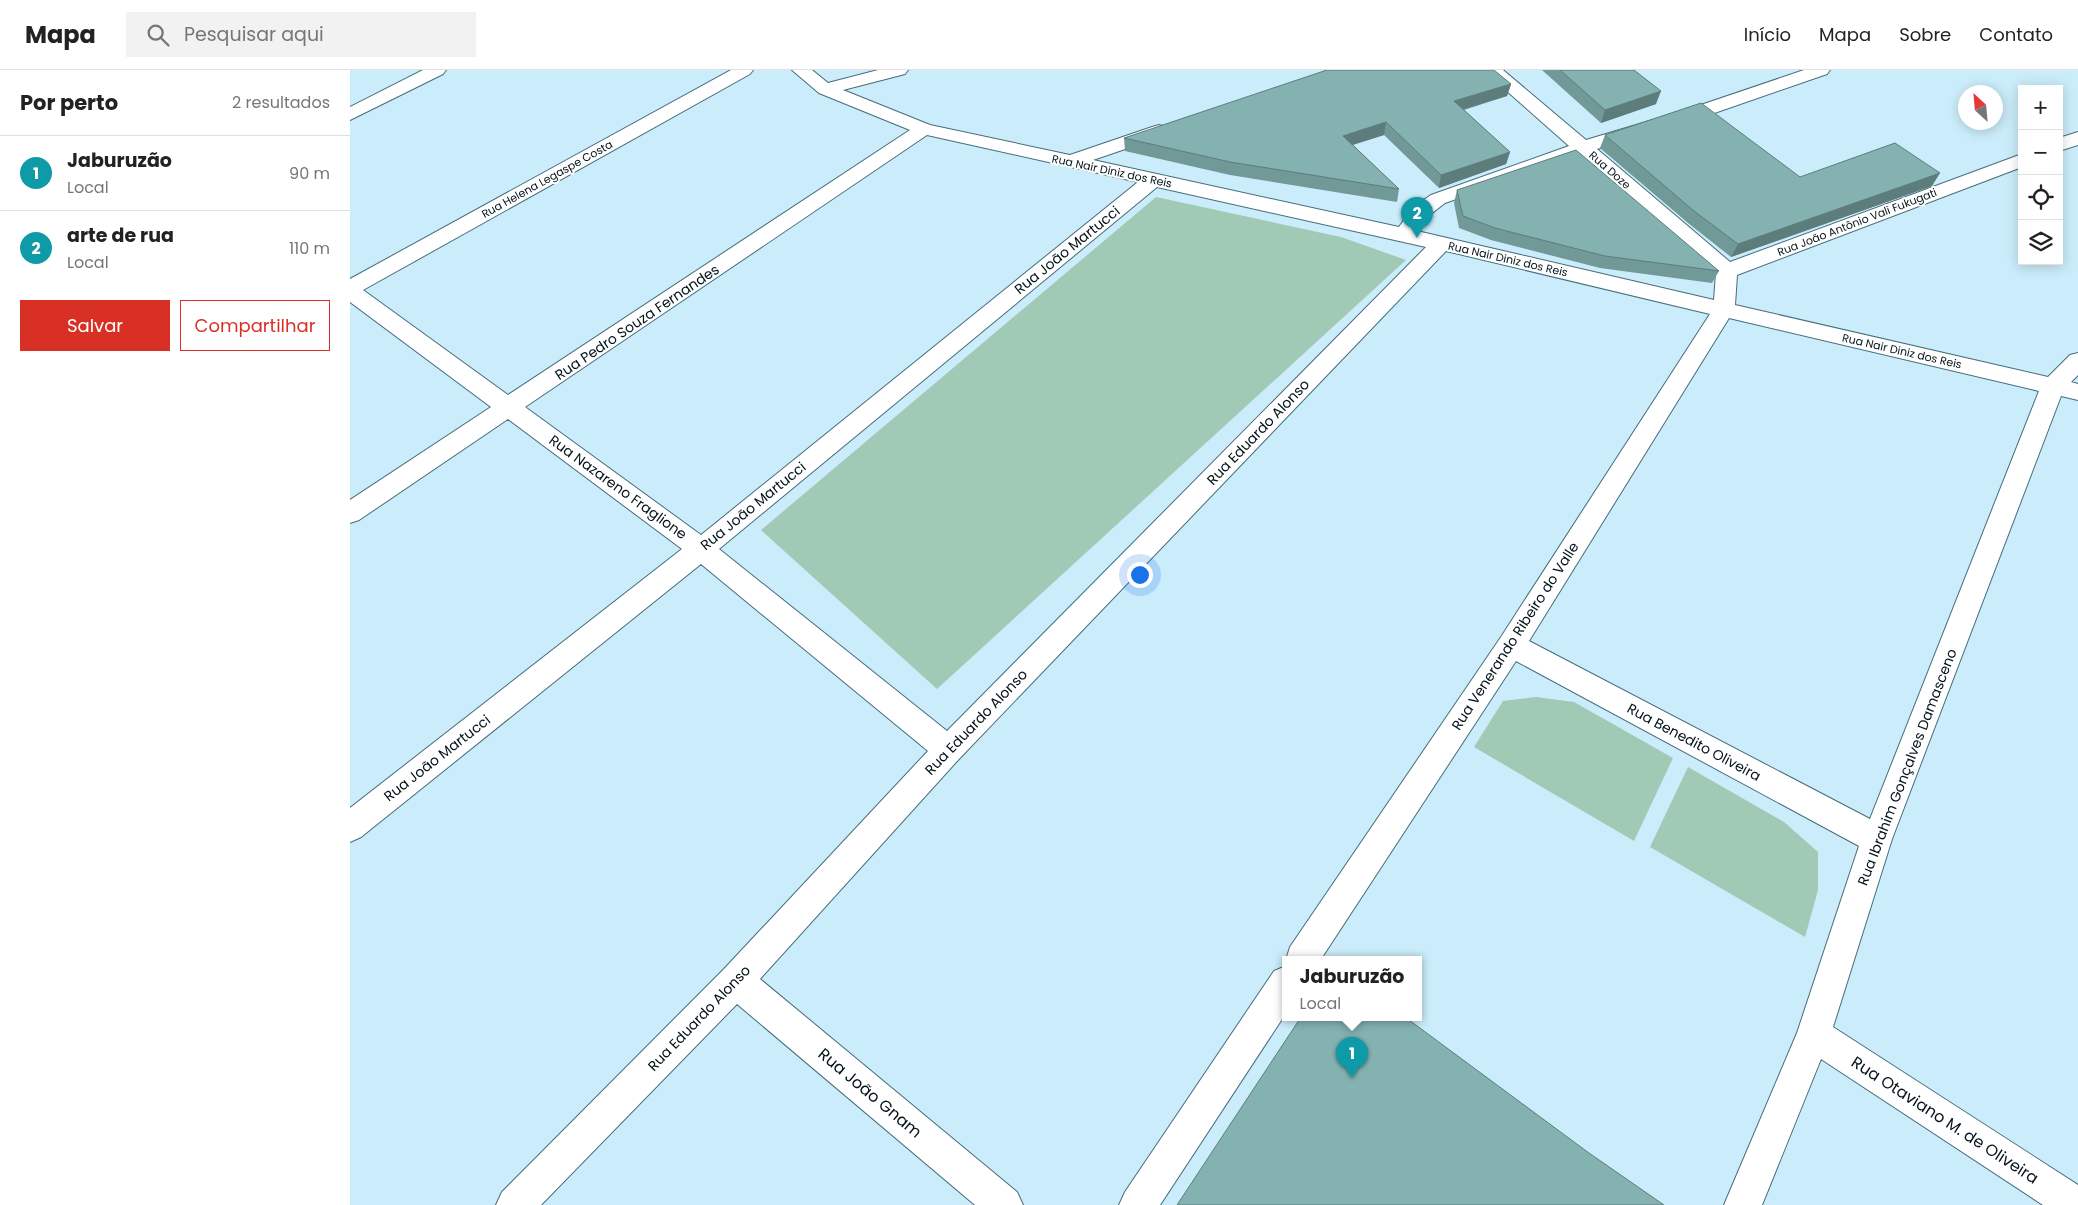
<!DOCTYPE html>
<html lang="pt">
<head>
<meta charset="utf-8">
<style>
  body { margin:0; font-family:Poppins,sans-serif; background:#f2f2f2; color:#222 }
  .controls { position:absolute; right:15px; top:15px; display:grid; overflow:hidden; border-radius:0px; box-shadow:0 2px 12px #0003 }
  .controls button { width:45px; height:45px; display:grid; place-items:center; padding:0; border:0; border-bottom:1px solid #e0e0e0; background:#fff; color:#222; font:25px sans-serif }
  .compass { position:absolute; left:1608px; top:15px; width:45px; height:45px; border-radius:50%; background:#fff; box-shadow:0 2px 12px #0003; rotate:334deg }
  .you { position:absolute; left:789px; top:504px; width:18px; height:18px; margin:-12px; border:4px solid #fff; border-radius:50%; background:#1a73e8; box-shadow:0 0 0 8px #1a73e833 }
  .badge { display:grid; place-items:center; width:32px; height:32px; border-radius:50%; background:#d93025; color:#fff; font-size:16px; font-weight:700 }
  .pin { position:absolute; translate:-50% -41px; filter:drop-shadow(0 1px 2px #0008) }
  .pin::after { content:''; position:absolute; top:26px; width:18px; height:15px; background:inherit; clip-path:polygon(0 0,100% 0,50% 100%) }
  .popup { position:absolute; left:932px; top:886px; width:140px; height:65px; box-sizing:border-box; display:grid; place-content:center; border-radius:0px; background:#fff; filter:drop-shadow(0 1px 4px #0005); font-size:16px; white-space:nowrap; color:#767676 }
  .popup b { font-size:19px; color:#222 }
  .popup::after { content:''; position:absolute; left:50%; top:100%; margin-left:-10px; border:10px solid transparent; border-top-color:#fff }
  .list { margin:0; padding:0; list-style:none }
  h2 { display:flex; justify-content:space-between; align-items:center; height:65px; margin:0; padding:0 20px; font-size:21px }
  h2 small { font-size:16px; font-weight:400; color:#767676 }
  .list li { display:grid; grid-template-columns:32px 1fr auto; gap:15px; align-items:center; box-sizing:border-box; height:75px; padding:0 20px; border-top:1px solid #e0e0e0 }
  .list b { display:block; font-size:19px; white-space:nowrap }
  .list p { margin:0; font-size:16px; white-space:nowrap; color:#767676 }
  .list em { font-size:16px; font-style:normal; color:#767676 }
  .actions { display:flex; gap:10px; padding:15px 20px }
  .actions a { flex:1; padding:11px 0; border:1px solid #d93025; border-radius:0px; text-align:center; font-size:18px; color:#d93025 }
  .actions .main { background:#d93025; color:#fff }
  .icon { flex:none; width:28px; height:28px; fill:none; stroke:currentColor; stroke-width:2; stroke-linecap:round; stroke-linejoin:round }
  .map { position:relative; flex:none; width:1728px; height:1135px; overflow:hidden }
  header { display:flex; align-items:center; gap:30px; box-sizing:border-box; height:70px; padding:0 25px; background:#fff; border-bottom:1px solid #e0e0e0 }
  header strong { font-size:24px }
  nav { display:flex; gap:28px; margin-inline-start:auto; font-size:18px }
  .search { width:350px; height:45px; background:#f2f2f2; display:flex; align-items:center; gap:12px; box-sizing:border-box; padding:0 18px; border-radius:0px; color:#767676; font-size:19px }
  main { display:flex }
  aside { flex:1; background:#fff }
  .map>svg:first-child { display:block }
</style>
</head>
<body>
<header>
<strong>Mapa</strong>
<div class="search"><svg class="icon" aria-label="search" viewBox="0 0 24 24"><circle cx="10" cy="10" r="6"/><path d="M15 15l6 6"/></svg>Pesquisar aqui</div>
<nav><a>Início</a><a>Mapa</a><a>Sobre</a><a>Contato</a></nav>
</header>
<main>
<aside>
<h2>Por perto<small>2 resultados</small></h2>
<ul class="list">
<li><span class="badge" style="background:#0f9aa8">1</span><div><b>Jaburuzão</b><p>Local</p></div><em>90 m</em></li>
<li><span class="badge" style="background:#0f9aa8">2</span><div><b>arte de rua</b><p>Local</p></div><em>110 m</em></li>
</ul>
<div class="actions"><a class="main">Salvar</a><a>Compartilhar</a></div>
</aside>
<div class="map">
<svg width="1728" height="1135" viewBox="0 0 1728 1135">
  <rect width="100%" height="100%" fill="#cbecfa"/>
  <g fill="#a1cab6">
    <path d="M 806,127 L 991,167 L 1056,190 L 587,619 L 411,460 Z"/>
    <path d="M 1186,627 L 1224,632 L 1323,688 L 1284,771 L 1124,677 L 1153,631 Z"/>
    <path d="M 1338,697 L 1434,752 L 1468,782 L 1468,820 L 1455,867 L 1300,777 Z"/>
  </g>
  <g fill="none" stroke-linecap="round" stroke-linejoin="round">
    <g stroke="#466c7b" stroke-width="2">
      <g id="minor">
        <path d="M 73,0 L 96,0 L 93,4 L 0,50 L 0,37 Z"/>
        <path d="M 381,0 L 403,0 L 400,4 L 13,220 L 158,325 L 560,60 L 469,23 L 442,0 L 462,0 L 478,13 L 528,0 L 558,0 L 555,4 L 493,20 L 580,55 L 720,85 L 802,57 L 809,55 L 816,57 L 818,61 L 816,65 L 743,90 L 1049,157 L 1063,137 L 1081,125 L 1219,76 L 1133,0 L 1153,0 L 1236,70 L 1336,40 L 1454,0 L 1480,0 L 1477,4 L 1350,48 L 1247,79 L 1380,192 L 1672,84 L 1672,97 L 1387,205 L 1385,235 L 1698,307 L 1720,285 L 1728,283 L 1728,305 L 1721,312 L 1728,314 L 1728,330 L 1711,326 L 1542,769 L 1483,957 L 1728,1115 L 1728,1135 L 1693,1135 L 1471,989 L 1412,1135 L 1374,1135 L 1447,963 L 1509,776 L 1166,591 L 971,889 L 936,890 L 940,877 L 1151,567 L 1360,244 L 1096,181 L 608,690 L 410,909 L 667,1122 L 673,1135 L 625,1135 L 387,934 L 191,1135 L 146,1135 L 152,1122 L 374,899 L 578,681 L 351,494 L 11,767 L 0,772 L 0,738 L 332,479 L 158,349 L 9,450 L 0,453 L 0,430 L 141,337 L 0,232 L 0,209 ZM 577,65 L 788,112 L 351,465 L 175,337 ZM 1230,85 L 1366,203 L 1364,230 L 1067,161 L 1077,147 L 1095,133 ZM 807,117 L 1076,177 L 597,661 L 369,479 ZM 1379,248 L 1689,321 L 1520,749 L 1179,571 Z"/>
        <path d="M 1728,62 L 1728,75 L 1709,81 L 1709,68 Z"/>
        <path d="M 936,896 L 936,943 L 810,1135 L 769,1135 L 775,1122 L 924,901 Z"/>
      </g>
    </g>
    <use href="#minor" fill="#fff" fill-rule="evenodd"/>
  </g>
  <g fill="#719998">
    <path d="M 1192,0 L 1284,0 L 1306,34 L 1251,53 Z"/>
    <path d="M 1161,14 L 1157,26 L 1114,40 L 1160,82 L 1156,94 L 1089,118 L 1034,65 L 1003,75 L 1049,119 L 1047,132 L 880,105 L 775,81 L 774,68 Z"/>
    <path d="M 1255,65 L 1450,107 L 1582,116 L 1381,187 L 1338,153 L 1250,78 Z"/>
    <path d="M 1107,120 L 1369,201 L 1362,213 L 1250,198 L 1141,170 L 1109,158 L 1104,133 Z"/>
  </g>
  <g fill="#5c7d7c">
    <path d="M 1161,14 L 1157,26 L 1101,43 L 1104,31 Z"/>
    <path d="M 1311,21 L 1306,34 L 1251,53 L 1255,40 Z"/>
    <path d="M 1036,52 L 1034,65 L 992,78 L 993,66 Z"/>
    <path d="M 1160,82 L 1156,94 L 1089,118 L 1091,105 Z"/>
    <path d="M 1590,103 L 1582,116 L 1381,187 L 1388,174 Z"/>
  </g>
  <g fill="#83b2b1" stroke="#5c7d7c">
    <path d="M 977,0 L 1144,0 L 1161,14 L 1104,31 L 1160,82 L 1091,105 L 1036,52 L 993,66 L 1049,119 L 880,92 L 774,68 Z"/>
    <path d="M 1210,0 L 1284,0 L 1311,21 L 1255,40 Z"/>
    <path d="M 1351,33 L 1450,107 L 1545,73 L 1590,103 L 1388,174 L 1344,141 L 1255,65 Z"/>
    <path d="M 1226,80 L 1369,201 L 1255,186 L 1145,158 L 1113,146 L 1107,120 Z"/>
    <path d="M 951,947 L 1055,947 L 1239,1083 L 1314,1135 L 827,1135 Z"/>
  </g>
  <g text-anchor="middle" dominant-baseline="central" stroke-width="4" stroke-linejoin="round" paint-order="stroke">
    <g font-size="11" fill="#041319" stroke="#fff">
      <text transform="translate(1260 100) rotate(41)">Rua Doze</text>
      <text transform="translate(762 101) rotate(12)">Rua Nair Diniz dos Reis</text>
      <text transform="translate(197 109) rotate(-29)">Rua Helena Legaspe Costa</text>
      <text transform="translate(1507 152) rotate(-21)">Rua João Antônio Vali Fukugati</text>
      <text transform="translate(1158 189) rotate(13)">Rua Nair Diniz dos Reis</text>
      <text transform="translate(1552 281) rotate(13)">Rua Nair Diniz dos Reis</text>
    </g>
    <g font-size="14" fill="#041319" stroke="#fff">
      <text transform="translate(717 180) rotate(-39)">Rua João Martucci</text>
      <text transform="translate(287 252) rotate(-34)">Rua Pedro Souza Fernandes</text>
      <text transform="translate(908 362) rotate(-46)">Rua Eduardo Alonso</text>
      <text transform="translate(268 417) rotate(36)">Rua Nazareno Fraglione</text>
      <text transform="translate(403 436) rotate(-39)">Rua João Martucci</text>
      <text transform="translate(1165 566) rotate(-57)">Rua Venerando Ribeiro do Valle</text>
      <text transform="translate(626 652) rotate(-46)">Rua Eduardo Alonso</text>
      <text transform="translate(1344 672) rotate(28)">Rua Benedito Oliveira</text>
      <text transform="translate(87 688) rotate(-38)">Rua João Martucci</text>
      <text transform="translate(1557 697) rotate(-69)">Rua Ibrahim Gonçalves Damasceno</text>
      <text transform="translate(349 948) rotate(-46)">Rua Eduardo Alonso</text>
    </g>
    <g font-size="16" fill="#041319" stroke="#fff">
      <text transform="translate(520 1023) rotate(40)">Rua João Gnam</text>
      <text transform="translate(1595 1050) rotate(33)">Rua Otaviano M. de Oliveira</text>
    </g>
  </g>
</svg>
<div class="controls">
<button>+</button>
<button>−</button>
<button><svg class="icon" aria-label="locate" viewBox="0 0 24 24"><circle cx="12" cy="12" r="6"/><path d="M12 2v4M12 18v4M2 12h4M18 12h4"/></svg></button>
<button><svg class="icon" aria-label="layers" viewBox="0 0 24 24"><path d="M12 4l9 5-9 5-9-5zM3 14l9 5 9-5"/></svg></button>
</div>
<svg class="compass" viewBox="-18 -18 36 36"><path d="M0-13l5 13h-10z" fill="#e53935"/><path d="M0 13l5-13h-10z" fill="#767676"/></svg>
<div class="you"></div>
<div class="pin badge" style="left:1002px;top:1008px;background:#0f9aa8">1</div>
<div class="popup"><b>Jaburuzão</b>Local</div>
<div class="pin badge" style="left:1067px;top:168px;background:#0f9aa8">2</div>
</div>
</main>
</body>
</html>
